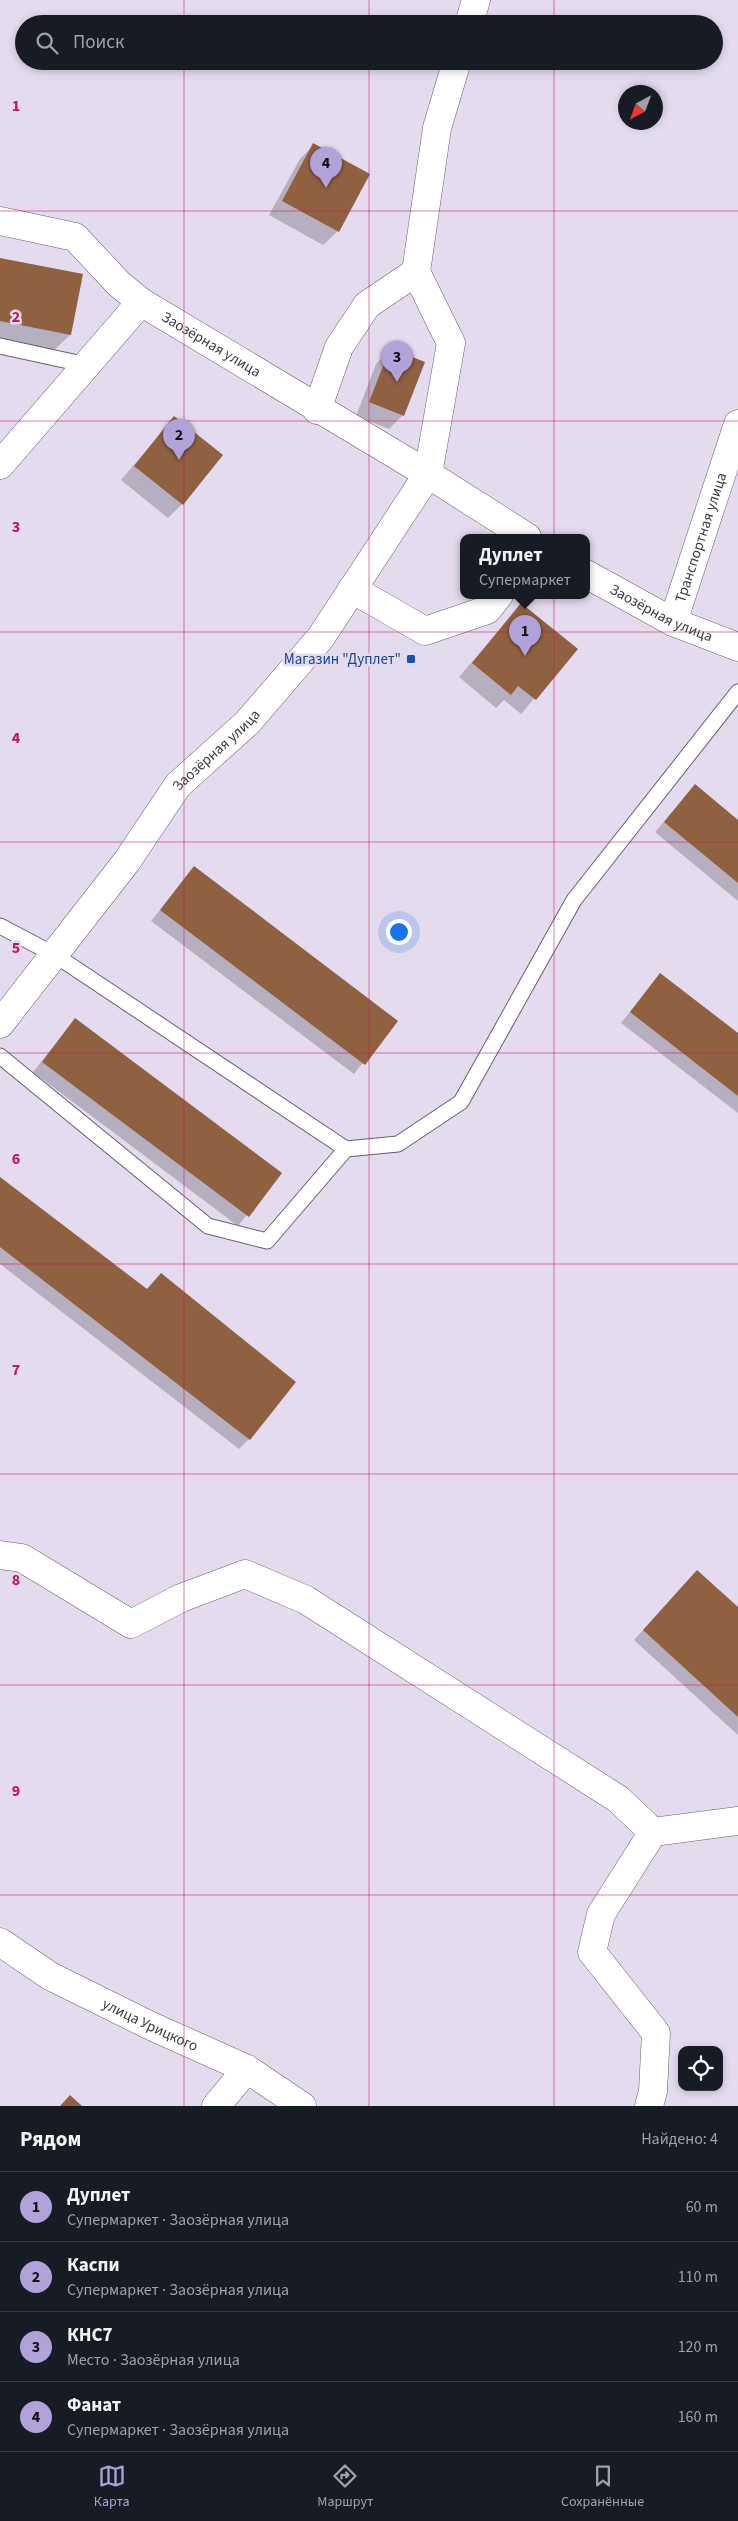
<!DOCTYPE html>
<html lang="ru">
<head>
<meta charset="utf-8">
<style>
  body { margin:0; font-family:"Source Sans 3",sans-serif; background:#242831; color:#f1f3f6 }
  .controls { position:absolute; right:15px; bottom:15px; display:grid; overflow:hidden; border-radius:10px; box-shadow:0 2px 8px #0003 }
  .controls button { width:45px; height:45px; display:grid; place-items:center; padding:0; border:0; border-bottom:1px solid #363941; background:#171b24; color:#f1f3f6; font:25px sans-serif }
  .compass { position:absolute; left:618px; top:85px; width:45px; height:45px; border-radius:50%; background:#171b24; box-shadow:0 2px 8px #0003; rotate:221deg }
  .you { position:absolute; left:398px; top:931px; width:18px; height:18px; margin:-12px; border:4px solid #fff; border-radius:50%; background:#1a73e8; box-shadow:0 0 0 8px #1a73e833 }
  .badge { display:grid; place-items:center; width:32px; height:32px; border-radius:50%; background:#b1a2da; color:#111; font-size:16px; font-weight:700 }
  .pin { position:absolute; translate:-50% -41px; filter:drop-shadow(0 1px 2px #0008) }
  .pin::after { content:''; position:absolute; top:26px; width:18px; height:15px; background:inherit; clip-path:polygon(0 0,100% 0,50% 100%) }
  .popup { position:absolute; left:460px; top:534px; width:130px; height:65px; box-sizing:border-box; display:grid; place-content:center; border-radius:10px; background:#171b24; filter:drop-shadow(0 1px 4px #0005); font-size:16px; white-space:nowrap; color:#9ea1a6 }
  .popup b { font-size:19px; color:#f1f3f6 }
  .popup::after { content:''; position:absolute; left:50%; top:100%; margin-left:-10px; border:10px solid transparent; border-top-color:#171b24 }
  .list { margin:0; padding:0; list-style:none }
  h2 { display:flex; justify-content:space-between; align-items:center; height:65px; margin:0; padding:0 20px; font-size:21px }
  h2 small { font-size:16px; font-weight:400; color:#9ea1a6 }
  .list li { display:grid; grid-template-columns:32px 1fr auto; gap:15px; align-items:center; box-sizing:border-box; height:70px; padding:0 20px; border-top:1px solid #363941 }
  .list b { display:block; font-size:19px; white-space:nowrap }
  .list p { margin:0; font-size:16px; white-space:nowrap; color:#9ea1a6 }
  .list em { font-size:16px; font-style:normal; color:#9ea1a6 }
  .icon { flex:none; width:28px; height:28px; fill:none; stroke:currentColor; stroke-width:2; stroke-linecap:round; stroke-linejoin:round }
  .map { position:relative; flex:none; width:738px; height:2106px; overflow:hidden }
  .search { position:absolute; background:#171b24; box-shadow:0 2px 8px #0003; left:15px; right:15px; top:15px; height:55px; display:flex; align-items:center; gap:12px; box-sizing:border-box; padding:0 18px; border-radius:28px; color:#9ea1a6; font-size:19px }
  .sheet { height:345px; background:#171b24 }
  nav { display:flex; justify-content:space-around; align-items:center; box-sizing:border-box; height:70px; border-top:1px solid #363941; background:#171b24; font-size:14px; color:#9ea1a6 }
  nav a { display:grid; justify-items:center; gap:2px }
  nav .on { color:#b1a2da }
  .map>svg:first-child { display:block }
</style>
</head>
<body>
<div class="map">
<svg width="738" height="2106" viewBox="0 0 738 2106">
  <rect width="100%" height="100%" fill="#e4dbef"/>
  <g fill="#0003">
    <path d="M 314,145 L 369,175 L 338,231 L 323,245 L 269,215 L 300,159 Z"/>
    <path d="M 0,259 L 70,335 L 52,352 L 0,342 Z"/>
    <path d="M 390,349 L 403,415 L 389,429 L 356,416 L 376,364 Z"/>
    <path d="M 174,418 L 182,504 L 168,518 L 121,480 Z"/>
    <path d="M 521,605 L 576,649 L 521,714 L 504,700 L 496,708 L 459,677 Z"/>
    <path d="M 695,786 L 738,821 L 738,901 L 655,832 Z"/>
    <path d="M 194,867 L 396,1021 L 354,1074 L 151,921 Z"/>
    <path d="M 660,975 L 738,1035 L 738,1113 L 621,1023 Z"/>
    <path d="M 75,1019 L 280,1173 L 238,1226 L 33,1072 Z"/>
    <path d="M 0,1178 L 249,1439 L 239,1449 L 0,1264 Z"/>
    <path d="M 688,1581 L 738,1608 L 738,1735 L 634,1640 Z"/>
  </g>
  <g fill="#906140">
    <path d="M 313,143 L 370,174 L 339,232 L 282,201 Z"/>
    <path d="M 0,258 L 83,274 L 71,335 L 0,321 Z"/>
    <path d="M 390,348 L 425,362 L 404,416 L 369,402 Z"/>
    <path d="M 174,416 L 223,455 L 183,505 L 134,466 Z"/>
    <path d="M 521,603 L 578,649 L 536,700 L 518,686 L 511,695 L 472,663 Z"/>
    <path d="M 695,784 L 738,820 L 738,883 L 664,822 Z"/>
    <path d="M 194,866 L 398,1021 L 365,1065 L 160,910 Z"/>
    <path d="M 660,973 L 738,1033 L 738,1096 L 630,1012 Z"/>
    <path d="M 75,1018 L 282,1173 L 249,1217 L 42,1062 Z"/>
    <path d="M 0,1177 L 147,1289 L 161,1273 L 296,1382 L 250,1440 L 0,1247 Z"/>
    <path d="M 697,1570 L 738,1607 L 738,1717 L 643,1630 Z"/>
    <path d="M 70,2095 L 82,2106 L 60,2106 Z"/>
  </g>
  <g fill="none" stroke-linecap="round" stroke-linejoin="round">
    <g stroke="#675f70" stroke-width="17">
      <g id="service">
        <path d="M 0,346 L 87,365"/>
        <path d="M 0,926 L 55,955 L 346,1149 L 398,1144 L 461,1102 L 574,900 L 738,692"/>
        <path d="M 0,1056 L 208,1226 L 267,1241 L 346,1149"/>
      </g>
    </g>
    <g stroke="#675f70" stroke-width="29">
      <g id="minor">
        <path d="M 469,24 L 476,0"/>
        <path d="M 0,221 L 75,237 L 119,284 L 141,302 L 0,465"/>
        <path d="M 317,410 L 339,347 L 367,305 L 416,272"/>
        <path d="M 352,589 L 425,631 L 487,610 L 499,595"/>
        <path id="s1" d="M 673,622 L 738,424"/>
        <path id="s2" d="M 0,1024 L 127,861 L 178,785 L 247,723 L 321,637 L 428,474 L 451,343 L 416,272 L 437,128 L 457,61"/>
        <path d="M 0,1555 L 22,1558 L 131,1624 L 181,1598 L 245,1574 L 306,1600 L 618,1799 L 653,1832 L 601,1914 L 592,1952 L 656,2033 L 653,2091 L 649,2106"/>
        <path d="M 653,1832 L 738,1821"/>
        <path id="s3" d="M 0,1942 L 50,1976 L 151,2026 L 247,2069 L 302,2106"/>
        <path d="M 216,2106 L 247,2069"/>
      </g>
    </g>
    <g stroke="#675f70" stroke-width="29">
      <g id="tertiary">
        <path id="s4" d="M 141,302 L 428,474 L 527,537"/>
        <path id="s5" d="M 586,574 L 673,622 L 738,647"/>
      </g>
    </g>
    <use href="#service" stroke="#fff" stroke-width="15"/>
    <use href="#minor" stroke="#fff" stroke-width="28"/>
    <use href="#tertiary" stroke="#fff" stroke-width="28"/>
  </g>
  <path fill="none" stroke="#c2185b" stroke-width="1" stroke-opacity="0.55" d="M 184,0 L 184,24M 369,0 L 369,24M 554,0 L 554,24M 184,61 L 184,2106M 369,61 L 369,2106M 554,61 L 554,2106M 0,211 L 738,211M 0,421 L 738,421M 0,632 L 738,632M 0,842 L 738,842M 0,1053 L 738,1053M 0,1264 L 738,1264M 0,1474 L 738,1474M 0,1685 L 738,1685M 0,1895 L 738,1895"/>
  <rect fill="#1a4fb4" stroke="#e4dbef" stroke-width="2" x="406" y="654" width="10" height="10" rx="2.5"/>
  <g text-anchor="middle" dominant-baseline="central" stroke-width="5" stroke-linejoin="round" paint-order="stroke">
    <g font-size="15" fill="#3c3840" stroke="#e4dbef">
      <text stroke="none"><textPath href="#s4" startOffset="82">Заозёрная улица</textPath></text>
      <text stroke="none"><textPath href="#s1" startOffset="89">Транспортная улица</textPath></text>
      <text stroke="none"><textPath href="#s5" startOffset="85">Заозёрная улица</textPath></text>
      <text stroke="none"><textPath href="#s2" startOffset="350">Заозёрная улица</textPath></text>
      <text stroke="none"><textPath href="#s3" startOffset="172">улица Урицкого</textPath></text>
    </g>
    <g font-size="15" fill="#164399" stroke="#e4dbef" text-anchor="end">
      <text x="401" y="659">Магазин "Дуплет"</text>
    </g>
  </g>
  <g font-size="16" text-anchor="middle" font-weight="bold" fill="#c2185b" stroke="#e4dbef" stroke-width="5" stroke-linejoin="round" paint-order="stroke">
    <text x="16" y="111">1</text>
    <text x="16" y="322">2</text>
    <text x="16" y="532">3</text>
    <text x="16" y="743">4</text>
    <text x="16" y="953">5</text>
    <text x="16" y="1164">6</text>
    <text x="16" y="1375">7</text>
    <text x="16" y="1585">8</text>
    <text x="16" y="1796">9</text>
  </g>
</svg>
<div class="controls">
<button><svg class="icon" aria-label="locate" viewBox="0 0 24 24"><circle cx="12" cy="12" r="6"/><path d="M12 2v4M12 18v4M2 12h4M18 12h4"/></svg></button>
</div>
<svg class="compass" viewBox="-18 -18 36 36"><path d="M0-13l5 13h-10z" fill="#e53935"/><path d="M0 13l5-13h-10z" fill="#9ea1a6"/></svg>
<div class="you"></div>
<div class="pin badge" style="left:525px;top:656px">1</div>
<div class="popup"><b>Дуплет</b>Супермаркет</div>
<div class="pin badge" style="left:179px;top:460px">2</div>
<div class="pin badge" style="left:397px;top:382px">3</div>
<div class="pin badge" style="left:326px;top:188px">4</div>
<div class="search"><svg class="icon" aria-label="search" viewBox="0 0 24 24"><circle cx="10" cy="10" r="6"/><path d="M15 15l6 6"/></svg>Поиск</div>
</div>
<section class="sheet">
<h2>Рядом<small>Найдено: 4</small></h2>
<ul class="list">
<li><span class="badge">1</span><div><b>Дуплет</b><p>Супермаркет · Заозёрная улица</p></div><em>60 m</em></li>
<li><span class="badge">2</span><div><b>Каспи</b><p>Супермаркет · Заозёрная улица</p></div><em>110 m</em></li>
<li><span class="badge">3</span><div><b>КНС7</b><p>Место · Заозёрная улица</p></div><em>120 m</em></li>
<li><span class="badge">4</span><div><b>Фанат</b><p>Супермаркет · Заозёрная улица</p></div><em>160 m</em></li>
</ul>
</section>
<nav>
<a class="on"><svg class="icon" aria-label="map" viewBox="0 0 24 24"><path d="M3 6l6-2 6 2 6-2v14l-6 2-6-2-6 2zM9 4v14M15 6v14"/></svg>Карта</a>
<a><svg class="icon" aria-label="directions" viewBox="0 0 24 24"><path d="M12 3l9 9-9 9-9-9zM9 14v-3h6M13 9l2 2-2 2"/></svg>Маршрут</a>
<a><svg class="icon" aria-label="saved" viewBox="0 0 24 24"><path d="M7 4h10v16l-5-4-5 4z"/></svg>Сохранённые</a>
</nav>
</body>
</html>
